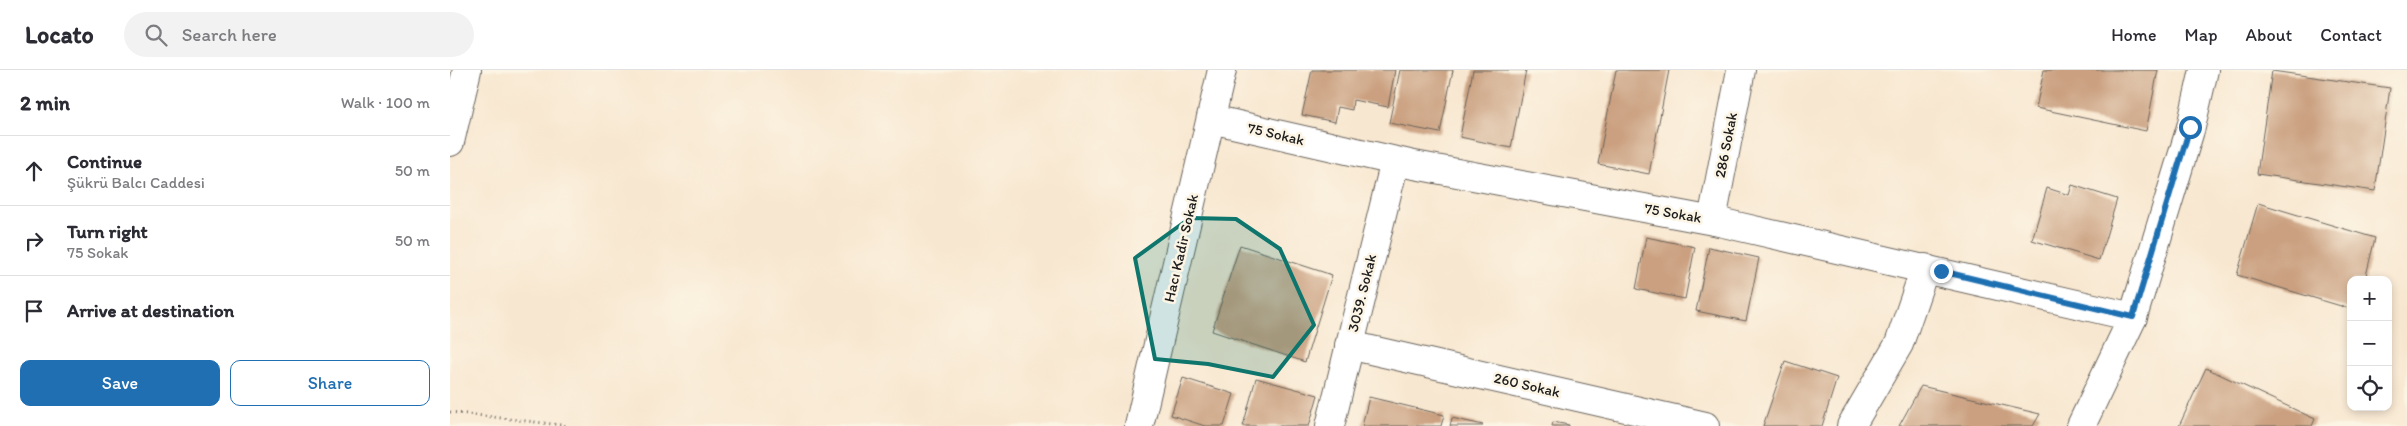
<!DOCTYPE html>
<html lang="en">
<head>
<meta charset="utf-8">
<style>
  body { margin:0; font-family:Itim,sans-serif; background:#f2f2f3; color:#2b2b33 }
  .controls { position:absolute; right:15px; bottom:15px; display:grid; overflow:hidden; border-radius:10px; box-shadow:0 2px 8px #0003 }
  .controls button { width:45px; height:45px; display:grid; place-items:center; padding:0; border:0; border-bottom:1px solid #e1e1e2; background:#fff; color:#2b2b33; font:25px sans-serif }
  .stop { position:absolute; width:15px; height:15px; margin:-11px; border:4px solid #1f6fb2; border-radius:50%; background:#fff }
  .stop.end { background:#1f6fb2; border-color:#fff; box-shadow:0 1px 5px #0008 }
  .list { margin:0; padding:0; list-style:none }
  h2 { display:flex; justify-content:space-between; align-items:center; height:65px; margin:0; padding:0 20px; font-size:21px }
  h2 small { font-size:16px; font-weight:400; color:#7c7c81 }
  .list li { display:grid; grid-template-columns:32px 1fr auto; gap:15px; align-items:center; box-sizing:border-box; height:70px; padding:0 20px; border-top:1px solid #e1e1e2 }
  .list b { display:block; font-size:19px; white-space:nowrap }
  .list p { margin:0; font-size:16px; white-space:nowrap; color:#7c7c81 }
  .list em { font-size:16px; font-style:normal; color:#7c7c81 }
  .actions { display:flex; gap:10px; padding:15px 20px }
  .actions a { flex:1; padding:11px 0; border:1px solid #1f6fb2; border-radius:10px; text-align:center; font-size:18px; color:#1f6fb2 }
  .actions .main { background:#1f6fb2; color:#fff }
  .icon { flex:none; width:28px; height:28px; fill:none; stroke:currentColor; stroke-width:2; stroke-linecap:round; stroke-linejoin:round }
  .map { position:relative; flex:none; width:1957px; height:356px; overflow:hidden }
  header { display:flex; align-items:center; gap:30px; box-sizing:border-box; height:70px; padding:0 25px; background:#fff; border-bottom:1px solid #e1e1e2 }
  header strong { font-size:24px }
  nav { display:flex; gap:28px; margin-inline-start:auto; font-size:18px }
  .search { width:350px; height:45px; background:#f2f2f3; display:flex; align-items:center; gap:12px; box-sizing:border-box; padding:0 18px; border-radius:28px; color:#7c7c81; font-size:19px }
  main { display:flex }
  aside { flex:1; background:#fff }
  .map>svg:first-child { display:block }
</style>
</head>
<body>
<header>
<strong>Locato</strong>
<div class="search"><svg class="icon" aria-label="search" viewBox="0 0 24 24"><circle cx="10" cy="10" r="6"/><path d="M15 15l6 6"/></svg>Search here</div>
<nav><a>Home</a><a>Map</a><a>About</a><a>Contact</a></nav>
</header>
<main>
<aside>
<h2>2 min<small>Walk · 100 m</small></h2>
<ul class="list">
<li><svg class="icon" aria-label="ahead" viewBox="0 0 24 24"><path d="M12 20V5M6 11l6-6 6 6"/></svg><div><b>Continue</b><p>Şükrü Balcı Caddesi</p></div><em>50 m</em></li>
<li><svg class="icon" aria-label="right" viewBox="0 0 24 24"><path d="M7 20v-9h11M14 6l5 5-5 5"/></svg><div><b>Turn right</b><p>75 Sokak</p></div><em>50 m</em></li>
<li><svg class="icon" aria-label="arrive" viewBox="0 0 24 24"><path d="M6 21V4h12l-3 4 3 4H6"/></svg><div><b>Arrive at destination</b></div></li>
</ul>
<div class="actions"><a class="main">Save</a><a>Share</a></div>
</aside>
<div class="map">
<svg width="1957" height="356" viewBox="0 0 1957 356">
  <rect width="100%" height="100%" fill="#fcf5e5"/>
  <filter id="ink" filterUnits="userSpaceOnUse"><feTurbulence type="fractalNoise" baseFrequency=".02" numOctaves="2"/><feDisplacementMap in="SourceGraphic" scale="10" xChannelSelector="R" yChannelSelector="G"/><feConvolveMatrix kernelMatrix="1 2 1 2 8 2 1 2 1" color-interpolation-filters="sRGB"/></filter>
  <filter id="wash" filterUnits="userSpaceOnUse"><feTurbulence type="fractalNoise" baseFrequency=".0096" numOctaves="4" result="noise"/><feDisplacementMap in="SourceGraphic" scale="20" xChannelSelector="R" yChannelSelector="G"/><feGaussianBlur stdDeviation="1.12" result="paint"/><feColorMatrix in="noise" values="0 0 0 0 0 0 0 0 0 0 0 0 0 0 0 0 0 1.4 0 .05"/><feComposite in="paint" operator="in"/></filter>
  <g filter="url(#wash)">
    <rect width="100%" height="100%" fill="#f8e7d0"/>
    <g id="blocks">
      <g fill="#caa080">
        <path d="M 862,0 L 945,0 L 938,37 L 903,30 L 902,40 L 888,37 L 885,52 L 852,45 Z"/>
        <path d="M 950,0 L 1003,0 L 990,63 L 939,53 Z"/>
        <path d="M 1023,0 L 1076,0 L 1061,78 L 1010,67 Z"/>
        <path d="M 1166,0 L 1219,0 L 1199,104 L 1148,94 Z"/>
        <path d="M 1594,0 L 1708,0 L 1696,61 L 1586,38 Z"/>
        <path d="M 1822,1 L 1940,18 L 1925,121 L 1807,104 Z"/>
        <path d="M 1622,115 L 1667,129 L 1649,190 L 1582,170 L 1597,118 L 1619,125 Z"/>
        <path d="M 1808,133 L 1925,168 L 1915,210 L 1901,210 L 1901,239 L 1787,205 Z"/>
        <path d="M 1196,167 L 1245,177 L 1235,229 L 1186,219 Z"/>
        <path d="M 790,175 L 882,205 L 855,292 L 762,261 Z"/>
        <path d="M 1259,177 L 1309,188 L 1296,251 L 1246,241 Z"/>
        <path d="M 1335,291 L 1387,308 L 1372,356 L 1313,356 Z"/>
        <path d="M 1756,298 L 1865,349 L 1862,356 L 1729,356 Z"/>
        <path d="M 733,308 L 784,324 L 774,356 L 755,356 L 721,345 Z"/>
        <path d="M 806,308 L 868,325 L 859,356 L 793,356 Z"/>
        <path d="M 1471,316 L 1590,344 L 1583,356 L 1449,356 Z"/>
        <path d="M 919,327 L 994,345 L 991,356 L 912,356 Z"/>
        <path d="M 1002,348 L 1033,355 L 1033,356 L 1000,356 Z"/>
        <path d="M 1103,352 L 1119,355 L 1119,356 L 1102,356 Z"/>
      </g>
    </g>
  </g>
  <g filter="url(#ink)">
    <use href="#blocks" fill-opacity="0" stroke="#69635b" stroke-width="1"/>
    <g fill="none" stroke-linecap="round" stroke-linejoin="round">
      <g stroke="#69635b" stroke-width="30">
        <g id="street">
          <path d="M 761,49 L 959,94 L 1269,152 L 1683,247"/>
          <path d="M 0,72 L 17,0"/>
          <path d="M 1262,150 L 1291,0"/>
          <path d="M 899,275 L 1255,356"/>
          <path d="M 689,356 L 772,0"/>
          <path d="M 880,356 L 945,91"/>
          <path d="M 1401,356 L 1449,274 L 1475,198"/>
        </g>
      </g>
      <g stroke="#69635b" stroke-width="30">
        <path id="secondary" d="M 1631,356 L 1683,247 L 1741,57 L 1754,0"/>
      </g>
      <path stroke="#69635b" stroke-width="3" stroke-dasharray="1 4" stroke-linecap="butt" d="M 0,342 L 119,356"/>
      <use href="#street" stroke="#fff" stroke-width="28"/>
      <use href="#secondary" stroke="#fff" stroke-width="28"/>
    </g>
  </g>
  <g fill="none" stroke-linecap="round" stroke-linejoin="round" filter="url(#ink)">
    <path stroke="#1f6fb2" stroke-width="6" d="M 1491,201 L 1683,247 L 1740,57"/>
  </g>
  <path fill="#0f766e" fill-opacity="0.2" stroke="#0f766e" stroke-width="4" stroke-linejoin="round" d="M 740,148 L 786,149 L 830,179 L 864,255 L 823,307 L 758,294 L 705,289 L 685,188 Z"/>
  <g text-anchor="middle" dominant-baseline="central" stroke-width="5" stroke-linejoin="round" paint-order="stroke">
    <g font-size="15" fill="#1c1c1c" stroke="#fcf5e5">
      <text transform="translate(826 64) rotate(13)">75 Sokak</text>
      <text transform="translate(1276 75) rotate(-79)">286 Sokak</text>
      <text transform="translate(1223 143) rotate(10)">75 Sokak</text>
      <text transform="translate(731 178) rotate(-77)">Hacı Kadir Sokak</text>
      <text transform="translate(912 223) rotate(-76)">3039. Sokak</text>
      <text transform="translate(1077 315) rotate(13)">260 Sokak</text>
    </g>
  </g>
</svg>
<div class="controls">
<button>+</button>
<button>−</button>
<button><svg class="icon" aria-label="locate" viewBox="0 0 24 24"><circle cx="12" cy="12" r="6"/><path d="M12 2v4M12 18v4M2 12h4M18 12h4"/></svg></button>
</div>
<div class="stop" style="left:1740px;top:57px"></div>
<div class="stop end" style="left:1491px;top:201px"></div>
</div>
</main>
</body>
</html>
